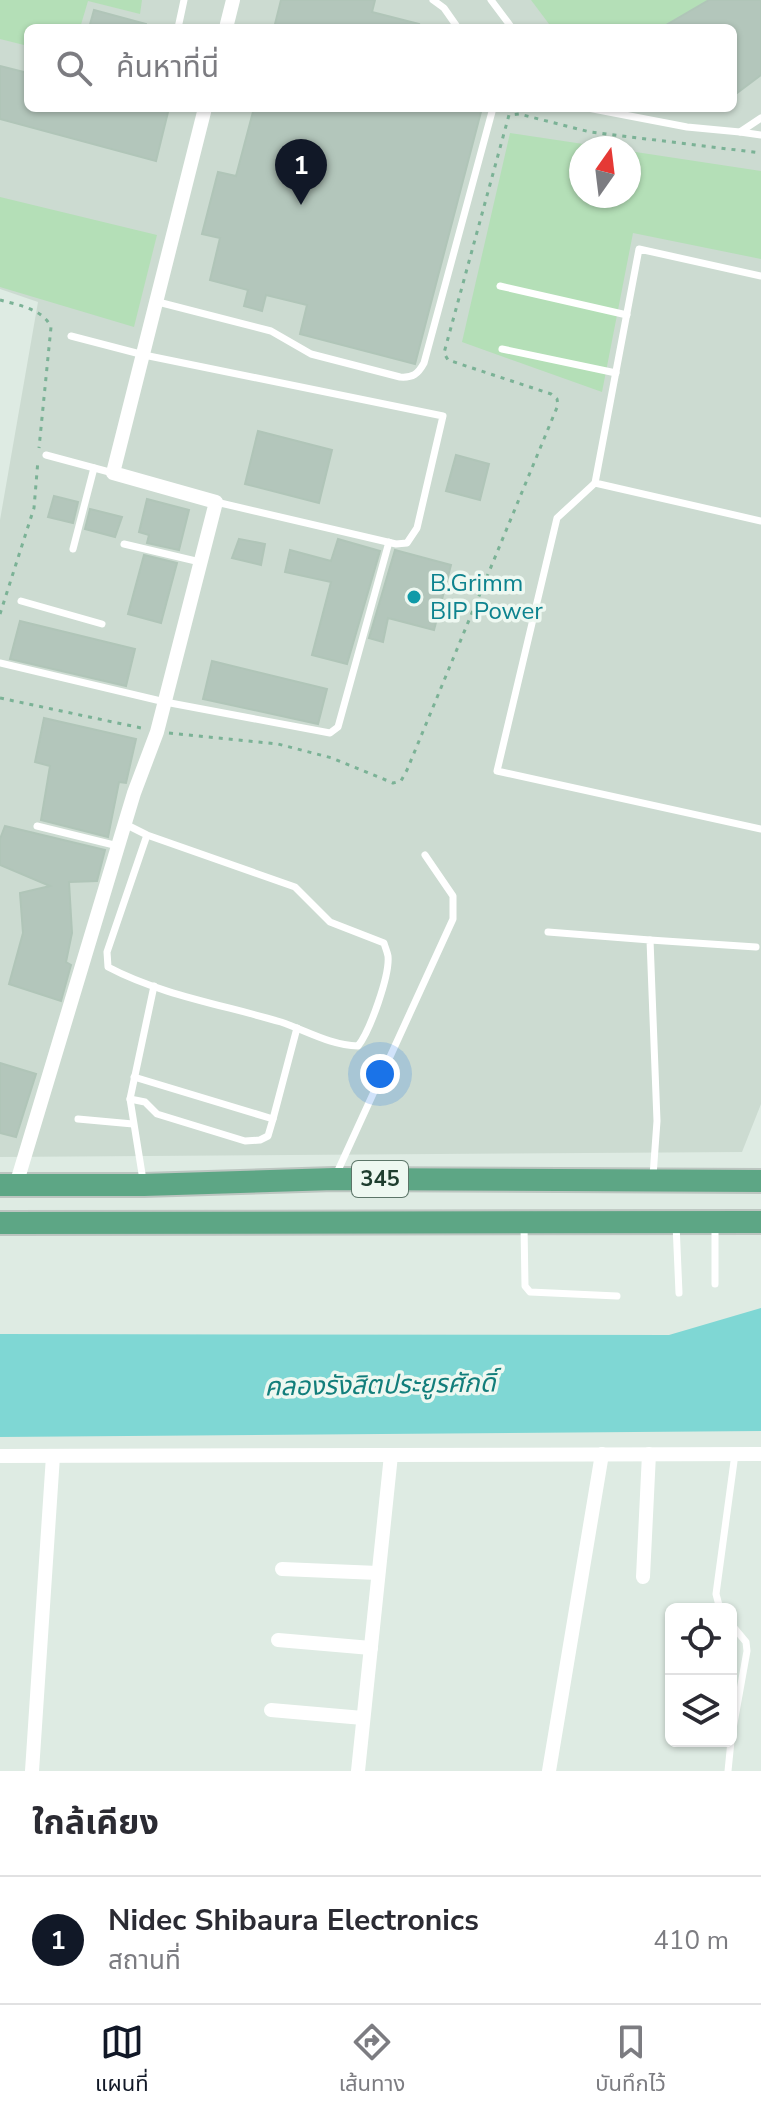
<!DOCTYPE html>
<html lang="th">
<head>
<meta charset="utf-8">
<style>
  body { margin:0; font-family:"Nunito Sans","Noto Sans Thai",sans-serif; background:#f2f2f3; color:#2b2b33 }
  .controls { position:absolute; right:24px; bottom:24px; display:grid; overflow:hidden; border-radius:12px; box-shadow:0 2px 6px #0004 }
  .controls button { width:72px; height:72px; display:grid; place-items:center; padding:0; border:0; border-bottom:2px solid #e1e1e2; background:#fff; color:#2b2b33; font:40px sans-serif }
  .compass { position:absolute; left:569px; top:136px; width:72px; height:72px; border-radius:50%; background:#fff; box-shadow:0 2px 6px #0004; rotate:14deg }
  .you { position:absolute; left:380px; top:1074px; width:28px; height:28px; margin:-20px; border:6px solid #fff; border-radius:50%; background:#1a73e8; box-shadow:0 0 0 12px #1a73e833 }
  .badge { display:grid; place-items:center; width:52px; height:52px; border-radius:50%; background:#111827; color:#fff; font-size:26px; font-weight:700 }
  .pin { position:absolute; translate:-50% -66px; filter:drop-shadow(0 2px 4px #0008) }
  .pin::after { content:''; position:absolute; top:42px; width:28px; height:24px; background:inherit; clip-path:polygon(0 0,100% 0,50% 100%) }
  .list { margin:0; padding:0; list-style:none }
  h2 { display:flex; justify-content:space-between; align-items:center; height:104px; margin:0; padding:0 32px; font-size:34px }
  h2 small { font-size:26px; font-weight:400; color:#7c7c81 }
  .list li { display:grid; grid-template-columns:52px 1fr auto; gap:24px; align-items:center; box-sizing:border-box; height:128px; padding:0 32px; border-top:2px solid #e1e1e2 }
  .list b { display:block; font-size:30px; white-space:nowrap }
  .list p { margin:0; font-size:26px; white-space:nowrap; color:#7c7c81 }
  .list em { font-size:26px; font-style:normal; color:#7c7c81 }
  .icon { flex:none; width:44px; height:44px; fill:none; stroke:currentColor; stroke-width:2; stroke-linecap:round; stroke-linejoin:round }
  .map { position:relative; flex:none; width:761px; height:1771px; overflow:hidden }
  .search { position:absolute; background:#fff; box-shadow:0 2px 6px #0004; left:24px; right:24px; top:24px; height:88px; display:flex; align-items:center; gap:20px; box-sizing:border-box; padding:0 28px; border-radius:12px; color:#7c7c81; font-size:30px }
  .sheet { height:232px; background:#fff }
  nav { display:flex; justify-content:space-around; align-items:center; box-sizing:border-box; height:112px; border-top:2px solid #e1e1e2; background:#fff; font-size:22px; color:#7c7c81 }
  nav a { display:grid; justify-items:center; gap:4px }
  nav .on { color:#111827 }
  .map>svg:first-child { display:block }
</style>
</head>
<body>
<div class="map">
<svg width="761" height="1771" viewBox="0 0 761 1771">
  <rect width="100%" height="100%" fill="#deebe3"/>
  <path fill="#ccdbd1" fill-rule="evenodd" d="M 0,0 L 761,0 L 761,1104 L 742,1152 L 0,1157 L 0,520 L 38,302 L 0,289 ZM 28,28 L 733,28 L 733,108 L 28,108 ZM 581,148 L 629,148 L 629,196 L 581,196 Z"/>
  <g fill="#b4dfb7">
    <path d="M 0,0 L 142,0 L 140,14 L 88,1 L 80,28 L 28,28 L 28,46 L 0,39 Z"/>
    <path d="M 531,0 L 709,0 L 673,28 L 552,28 Z"/>
    <path d="M 510,133 L 610,148 L 581,148 L 581,196 L 629,196 L 629,151 L 761,171 L 761,259 L 633,233 L 602,392 L 462,342 Z"/>
    <path d="M 0,197 L 157,235 L 134,327 L 0,287 Z"/>
  </g>
  <path fill="#7fd7d4" d="M 761,1308 L 761,1431 L 0,1437 L 0,1334 L 669,1335 Z"/>
  <g fill="#b3c6bb" stroke="#b0c5b8" stroke-width="2">
    <path d="M 281,0 L 375,0 L 372,12 L 419,24 L 418,28 L 274,28 Z"/>
    <path d="M 709,0 L 761,0 L 761,75 L 733,96 L 733,28 L 661,28 Z"/>
    <path d="M 94,10 L 146,24 L 146,28 L 89,28 Z"/>
    <path d="M 0,66 L 28,73 L 28,108 L 169,108 L 156,161 L 0,119 Z"/>
    <path d="M 254,108 L 482,108 L 415,364 L 300,334 L 307,305 L 266,295 L 262,311 L 244,306 L 248,290 L 210,280 L 220,238 L 202,234 L 218,172 L 236,176 Z"/>
    <path d="M 258,431 L 332,450 L 319,503 L 245,484 Z"/>
    <path d="M 456,455 L 489,464 L 480,500 L 446,491 Z"/>
    <path d="M 54,496 L 78,502 L 73,523 L 48,517 Z"/>
    <path d="M 147,499 L 189,510 L 179,550 L 147,543 L 149,535 L 139,532 Z"/>
    <path d="M 90,509 L 122,517 L 115,537 L 85,529 Z"/>
    <path d="M 239,539 L 265,544 L 261,565 L 232,558 Z"/>
    <path d="M 338,539 L 380,551 L 347,664 L 312,655 L 331,582 L 285,572 L 290,550 L 331,561 Z"/>
    <path d="M 395,550 L 451,565 L 434,630 L 388,618 L 383,642 L 369,638 Z"/>
    <path d="M 144,555 L 177,563 L 161,623 L 128,614 Z"/>
    <path d="M 20,621 L 135,649 L 126,686 L 10,659 Z"/>
    <path d="M 212,661 L 327,689 L 318,724 L 203,699 Z"/>
    <path d="M 44,718 L 136,739 L 126,783 L 119,782 L 108,837 L 41,820 L 50,766 L 35,762 Z"/>
    <path d="M 5,826 L 105,850 L 97,881 L 69,882 L 72,933 L 66,962 L 71,965 L 61,1001 L 9,984 L 23,933 L 20,893 L 50,886 L 0,865 L 0,839 Z"/>
    <path d="M 0,1063 L 36,1074 L 16,1137 L 0,1133 Z"/>
  </g>
  <g fill="none" stroke-linecap="round" stroke-linejoin="round">
    <g stroke="#bcc5c0" stroke-width="26">
      <g id="primary">
        <path d="M 0,1185 L 144,1185 L 334,1179 L 761,1181"/>
        <path d="M 0,1223 L 761,1222"/>
      </g>
    </g>
    <g stroke="#7bb296" stroke-width="3" stroke-dasharray="4 6" stroke-linecap="butt">
      <path d="M 0,300 C 18,305 43,309 51,327 L 39,448"/>
      <path d="M 0,614 L 34,508 L 38,460"/>
      <path d="M 0,698 L 146,729"/>
      <path d="M 169,733 L 278,744 L 332,758 L 393,783 L 401,781 L 407,770 L 558,405 L 557,399 L 551,394 L 448,360 L 444,353 L 509,115 L 519,114 L 590,132 L 761,153"/>
    </g>
    <g stroke="#fff" stroke-width="7">
      <path d="M 433,0 L 444,8 L 458,28"/>
      <path d="M 491,0 L 512,28"/>
      <path d="M 178,28 L 184,0"/>
      <path d="M 588,108 L 687,127 L 740,132 L 761,118"/>
      <path d="M 740,132 L 761,135"/>
      <path d="M 761,276 L 639,249 L 595,483 L 761,521"/>
      <path d="M 500,286 L 627,315"/>
      <path d="M 158,302 L 271,331 L 311,354 L 400,377 C 413,378 418,374 424,363 L 493,108"/>
      <path d="M 71,336 L 144,355 L 443,416 L 417,528 L 407,543 L 396,544 L 216,502"/>
      <path d="M 502,349 L 616,373"/>
      <path d="M 46,455 L 113,473"/>
      <path d="M 595,483 L 557,518 L 497,771 L 761,829"/>
      <path d="M 124,544 L 200,562"/>
      <path d="M 73,549 L 94,468"/>
      <path d="M 21,601 L 102,624"/>
      <path d="M 0,663 L 165,702 L 330,733 L 338,727 L 389,542"/>
      <path d="M 125,824 L 147,835 L 295,887 L 330,922 L 384,943 C 385,947 387,951 388,956 C 390,975 370,1031 358,1046 C 330,1045 307,1031 281,1022 C 224,1005 161,995 108,967 L 107,952 L 147,835"/>
      <path d="M 37,826 L 118,846"/>
      <path d="M 548,932 L 650,940 L 657,1121 L 653,1176"/>
      <path d="M 650,940 L 756,947"/>
      <path d="M 134,1077 L 273,1119 L 297,1028"/>
      <path d="M 130,1099 L 145,1102 L 157,1114 L 245,1141 L 260,1140 L 268,1136 L 273,1119"/>
      <path d="M 78,1119 L 133,1124"/>
      <path d="M 335,1177 L 453,919 L 453,896 L 425,855"/>
      <path d="M 143,1180 L 130,1099 L 154,986"/>
      <path d="M 676,1224 L 679,1293"/>
      <path d="M 524,1225 L 525,1286 L 530,1292 L 617,1296"/>
      <path d="M 715,1284 L 715,1224"/>
      <path d="M 720,1609 L 716,1594 L 735,1454"/>
      <path d="M 731,1624 L 746,1642 L 747,1651 L 731,1740"/>
      <path d="M 728,1771 L 731,1741"/>
    </g>
    <g stroke="#fff" stroke-width="14">
      <path d="M 226,28 L 233,0"/>
      <path d="M 16,1185 L 134,793 L 157,732 L 216,502 L 113,473 L 205,108"/>
      <path d="M 0,1456 L 761,1454"/>
      <path d="M 282,1569 L 378,1573"/>
      <path d="M 643,1577 L 649,1454"/>
      <path d="M 278,1640 L 371,1648"/>
      <path d="M 271,1710 L 363,1718"/>
      <path d="M 32,1771 L 53,1456"/>
      <path d="M 358,1771 L 391,1455"/>
      <path d="M 549,1771 L 602,1454"/>
    </g>
    <use href="#primary" stroke="#5da685" stroke-width="22"/>
  </g>
  <circle fill="#0f9aa8" stroke="#eef8f1" stroke-width="3" cx="414" cy="597" r="8"/>
  <g text-anchor="middle" dominant-baseline="central" stroke-width="7" stroke-linejoin="round" paint-order="stroke">
    <rect fill="#eef8f1" stroke="#5c7568" stroke-width="2" x="352" y="1161" width="56" height="36" rx="6"/>
    <g font-size="22" font-weight="bold" fill="#1e3d2e">
      <text x="380" y="1179">345</text>
    </g>
    <g font-size="24" fill="#0d838f" stroke="#eef8f1" text-anchor="start">
      <text x="430" y="583">B.Grimm<tspan x="430" dy="28">BIP Power</tspan></text>
    </g>
    <g font-size="26" font-style="italic" fill="#127e7b" stroke="#eef8f1">
      <text transform="translate(380 1385) rotate(-1)">คลองรังสิตประยูรศักดิ์</text>
    </g>
  </g>
</svg>
<div class="controls">
<button><svg class="icon" aria-label="locate" viewBox="0 0 24 24"><circle cx="12" cy="12" r="6"/><path d="M12 2v4M12 18v4M2 12h4M18 12h4"/></svg></button>
<button><svg class="icon" aria-label="layers" viewBox="0 0 24 24"><path d="M12 4l9 5-9 5-9-5zM3 14l9 5 9-5"/></svg></button>
</div>
<svg class="compass" viewBox="-18 -18 36 36"><path d="M0-13l5 13h-10z" fill="#e53935"/><path d="M0 13l5-13h-10z" fill="#7c7c81"/></svg>
<div class="you"></div>
<div class="pin badge" style="left:301px;top:205px">1</div>
<div class="search"><svg class="icon" aria-label="search" viewBox="0 0 24 24"><circle cx="10" cy="10" r="6"/><path d="M15 15l6 6"/></svg>ค้นหาที่นี่</div>
</div>
<section class="sheet">
<h2>ใกล้เคียง<small></small></h2>
<ul class="list">
<li><span class="badge">1</span><div><b>Nidec Shibaura Electronics</b><p>สถานที่</p></div><em>410 m</em></li>
</ul>
</section>
<nav>
<a class="on"><svg class="icon" aria-label="map" viewBox="0 0 24 24"><path d="M3 6l6-2 6 2 6-2v14l-6 2-6-2-6 2zM9 4v14M15 6v14"/></svg>แผนที่</a>
<a><svg class="icon" aria-label="directions" viewBox="0 0 24 24"><path d="M12 3l9 9-9 9-9-9zM9 14v-3h6M13 9l2 2-2 2"/></svg>เส้นทาง</a>
<a><svg class="icon" aria-label="saved" viewBox="0 0 24 24"><path d="M7 4h10v16l-5-4-5 4z"/></svg>บันทึกไว้</a>
</nav>
</body>
</html>
